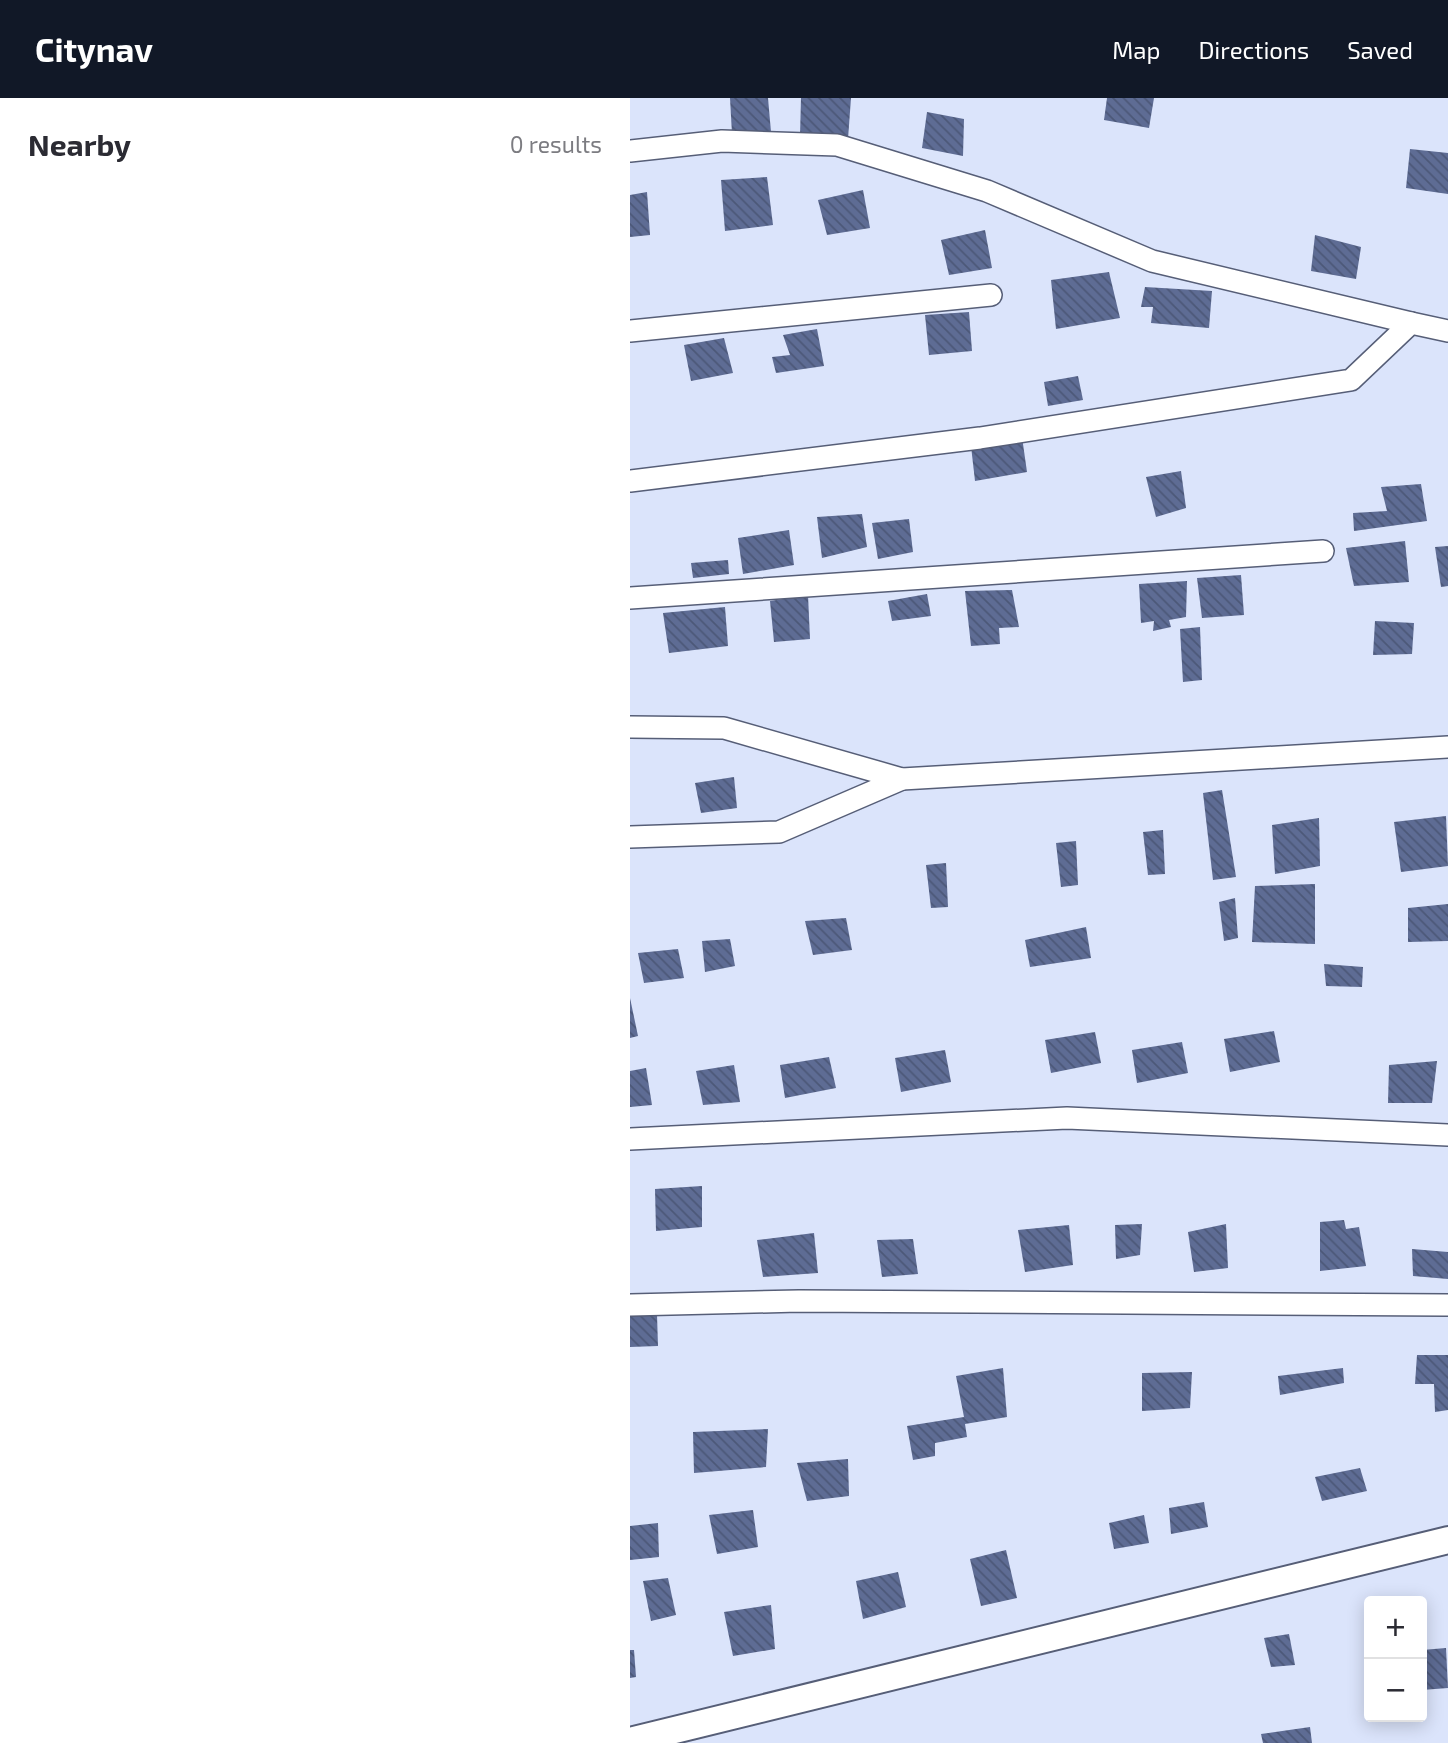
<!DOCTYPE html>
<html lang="en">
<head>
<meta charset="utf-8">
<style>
  body { margin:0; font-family:"Exo 2",sans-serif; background:#f7f7f7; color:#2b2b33 }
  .controls { position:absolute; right:21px; bottom:21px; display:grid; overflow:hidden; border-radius:7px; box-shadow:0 4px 18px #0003 }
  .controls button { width:63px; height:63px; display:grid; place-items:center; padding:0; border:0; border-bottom:2px solid #e1e1e2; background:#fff; color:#2b2b33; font:35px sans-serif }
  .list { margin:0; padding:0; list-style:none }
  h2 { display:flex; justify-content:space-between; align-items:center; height:91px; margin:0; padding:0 28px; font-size:30px }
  h2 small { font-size:23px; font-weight:400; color:#7c7c81 }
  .map { position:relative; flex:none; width:818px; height:1645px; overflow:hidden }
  header { display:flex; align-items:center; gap:42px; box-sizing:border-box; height:98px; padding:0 35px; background:#111827; color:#fff }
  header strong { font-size:33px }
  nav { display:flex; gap:38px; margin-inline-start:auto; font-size:24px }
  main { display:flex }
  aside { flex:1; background:#fff }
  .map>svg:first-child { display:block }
</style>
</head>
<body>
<header>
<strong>Citynav</strong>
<nav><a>Map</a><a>Directions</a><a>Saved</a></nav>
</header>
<main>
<aside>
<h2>Nearby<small>0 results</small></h2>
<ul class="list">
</ul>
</aside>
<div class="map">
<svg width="818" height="1645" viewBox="0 0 818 1645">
  <defs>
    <pattern id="building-back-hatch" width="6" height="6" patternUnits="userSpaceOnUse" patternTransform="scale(1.75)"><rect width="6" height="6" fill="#5e6c94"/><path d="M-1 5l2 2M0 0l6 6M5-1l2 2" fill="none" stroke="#4c5878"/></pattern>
  </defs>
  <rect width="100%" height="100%" fill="#dbe4fb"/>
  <g fill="url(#building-back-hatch)">
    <path d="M 100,0 L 138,0 L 141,34 L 102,36 Z"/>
    <path d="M 171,0 L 221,0 L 218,41 L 170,38 Z"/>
    <path d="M 477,0 L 524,0 L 519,30 L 474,22 Z"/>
    <path d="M 297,14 L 334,21 L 333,58 L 292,50 Z"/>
    <path d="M 780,51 L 818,55 L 818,96 L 776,90 Z"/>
    <path d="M 137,79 L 143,127 L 95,133 L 91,82 Z"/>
    <path d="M 233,92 L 240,130 L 197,137 L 188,102 Z"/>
    <path d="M 17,94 L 20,137 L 0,139 L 0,97 Z"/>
    <path d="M 355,132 L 362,170 L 319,177 L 311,142 Z"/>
    <path d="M 685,137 L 731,149 L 726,181 L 681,173 Z"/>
    <path d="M 479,174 L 490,220 L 426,231 L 421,182 Z"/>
    <path d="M 515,189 L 582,193 L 579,230 L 521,225 L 523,209 L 511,209 Z"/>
    <path d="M 339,214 L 342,253 L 299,257 L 295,217 Z"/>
    <path d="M 187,231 L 194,268 L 146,275 L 142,259 L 160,257 L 153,237 Z"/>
    <path d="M 94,240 L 103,275 L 61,283 L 54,247 Z"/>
    <path d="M 448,278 L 453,302 L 418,308 L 414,284 Z"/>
    <path d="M 392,339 L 397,374 L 345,383 L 341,348 Z"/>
    <path d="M 551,373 L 556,410 L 526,419 L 516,379 Z"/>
    <path d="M 791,386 L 797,423 L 724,433 L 723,415 L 757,413 L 751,389 Z"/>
    <path d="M 232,416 L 237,449 L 192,460 L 187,419 Z"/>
    <path d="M 279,421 L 283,454 L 248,461 L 242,425 Z"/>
    <path d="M 159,432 L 164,467 L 113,476 L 108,440 Z"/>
    <path d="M 775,443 L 779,484 L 724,488 L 716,450 Z"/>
    <path d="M 818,448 L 818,488 L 811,489 L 805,449 Z"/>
    <path d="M 98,462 L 99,476 L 63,480 L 61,465 Z"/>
    <path d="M 611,477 L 614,517 L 572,520 L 567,480 Z"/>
    <path d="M 557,483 L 556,519 L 539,522 L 541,529 L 523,533 L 524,523 L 511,525 L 509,486 Z"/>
    <path d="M 382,492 L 389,529 L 369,530 L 370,546 L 341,548 L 335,493 Z"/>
    <path d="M 297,496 L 301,518 L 262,523 L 258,503 Z"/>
    <path d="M 178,497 L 180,541 L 144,544 L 140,503 Z"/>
    <path d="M 95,509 L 98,548 L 39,555 L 33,515 Z"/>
    <path d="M 745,523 L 784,525 L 782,556 L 743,557 Z"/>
    <path d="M 570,529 L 572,582 L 553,584 L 550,531 Z"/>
    <path d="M 104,679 L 107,710 L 71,715 L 65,685 Z"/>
    <path d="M 592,692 L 606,779 L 583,782 L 573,695 Z"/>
    <path d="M 816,718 L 818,768 L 771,774 L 764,724 Z"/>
    <path d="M 689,720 L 690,768 L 645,776 L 642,727 Z"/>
    <path d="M 533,732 L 535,776 L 518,777 L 513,734 Z"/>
    <path d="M 446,743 L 448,787 L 431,789 L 426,745 Z"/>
    <path d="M 316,765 L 318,809 L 301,810 L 296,767 Z"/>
    <path d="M 685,786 L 685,846 L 622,844 L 625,788 Z"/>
    <path d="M 605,800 L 608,840 L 594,843 L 589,804 Z"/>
    <path d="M 818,806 L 818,843 L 778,844 L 778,810 Z"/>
    <path d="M 216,820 L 222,852 L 183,857 L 175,823 Z"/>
    <path d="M 456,829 L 461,860 L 400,869 L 395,842 Z"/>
    <path d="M 100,841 L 105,868 L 75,874 L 72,843 Z"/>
    <path d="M 48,851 L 54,880 L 14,885 L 8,855 Z"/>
    <path d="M 694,866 L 733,869 L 732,889 L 696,888 Z"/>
    <path d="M 0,900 L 8,938 L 0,940 Z"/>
    <path d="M 644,933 L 650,964 L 600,974 L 594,941 Z"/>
    <path d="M 465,934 L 471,965 L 421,975 L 415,942 Z"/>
    <path d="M 552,944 L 558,975 L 507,985 L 502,952 Z"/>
    <path d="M 315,952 L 321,984 L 271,994 L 265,960 Z"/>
    <path d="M 199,959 L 206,990 L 155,1000 L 150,967 Z"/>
    <path d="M 807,963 L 802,1005 L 758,1005 L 759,967 Z"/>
    <path d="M 104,967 L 110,1004 L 73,1007 L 66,973 Z"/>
    <path d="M 16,970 L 22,1007 L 0,1009 L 0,973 Z"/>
    <path d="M 72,1088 L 72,1129 L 26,1133 L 25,1091 Z"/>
    <path d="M 714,1122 L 716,1131 L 729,1129 L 736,1168 L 690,1173 L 690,1124 Z"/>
    <path d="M 512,1126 L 510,1157 L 486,1161 L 485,1127 Z"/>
    <path d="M 596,1126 L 598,1170 L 564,1174 L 558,1134 Z"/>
    <path d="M 439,1127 L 443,1167 L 395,1174 L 388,1132 Z"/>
    <path d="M 184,1135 L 188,1175 L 133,1179 L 127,1142 Z"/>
    <path d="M 283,1141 L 288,1176 L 252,1179 L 247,1142 Z"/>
    <path d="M 782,1151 L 818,1154 L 818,1181 L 783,1178 Z"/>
    <path d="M 27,1217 L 28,1248 L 0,1249 L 0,1218 Z"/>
    <path d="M 787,1257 L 818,1257 L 818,1312 L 805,1314 L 804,1286 L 785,1286 Z"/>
    <path d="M 373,1270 L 377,1319 L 335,1326 L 337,1339 L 305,1345 L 305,1358 L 283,1362 L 277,1328 L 334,1319 L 326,1278 Z"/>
    <path d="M 713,1270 L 714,1285 L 650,1297 L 648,1278 Z"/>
    <path d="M 562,1274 L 560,1310 L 512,1313 L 512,1275 Z"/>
    <path d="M 138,1331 L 136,1369 L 64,1375 L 63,1334 Z"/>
    <path d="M 218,1361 L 219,1398 L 177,1403 L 167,1365 Z"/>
    <path d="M 730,1370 L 737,1393 L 692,1403 L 685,1379 Z"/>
    <path d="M 574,1404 L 578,1429 L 541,1436 L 539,1410 Z"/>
    <path d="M 123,1412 L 128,1449 L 87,1456 L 79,1417 Z"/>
    <path d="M 514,1417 L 519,1445 L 484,1451 L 479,1425 Z"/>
    <path d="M 28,1425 L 29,1459 L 0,1462 L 0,1428 Z"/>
    <path d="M 376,1452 L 387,1500 L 351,1508 L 340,1461 Z"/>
    <path d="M 268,1474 L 276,1509 L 233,1521 L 226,1483 Z"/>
    <path d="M 38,1480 L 46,1517 L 21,1523 L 13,1483 Z"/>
    <path d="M 141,1507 L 145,1551 L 103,1558 L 94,1514 Z"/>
    <path d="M 659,1536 L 665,1567 L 641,1569 L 634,1540 Z"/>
    <path d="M 816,1550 L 818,1590 L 792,1592 L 792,1552 Z"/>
    <path d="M 0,1552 L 4,1552 L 6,1579 L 0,1580 Z"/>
    <path d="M 680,1629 L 682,1645 L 633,1645 L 631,1636 Z"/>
  </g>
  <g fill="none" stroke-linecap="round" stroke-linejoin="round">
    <g stroke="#565e77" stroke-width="24">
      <g id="minor">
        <path d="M 0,53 L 92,43 L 207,47 L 357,93 L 522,163 L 781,225"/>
        <path d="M 0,233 L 361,197"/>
        <path d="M 0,383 L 350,340 L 721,282 L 781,225 L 818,233"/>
        <path d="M 0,500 L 693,453"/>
        <path d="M 0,629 L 94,630 L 272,681 L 818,649"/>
        <path d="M 0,739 L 149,734 L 272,681"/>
        <path d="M 0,1041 L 437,1020 L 818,1037"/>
        <path d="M 0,1207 L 169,1203 L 817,1207"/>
      </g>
    </g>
    <g stroke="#565e77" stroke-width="30">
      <path id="tertiary" d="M 0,1643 L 818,1442"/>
    </g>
    <use href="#minor" stroke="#fff" stroke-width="21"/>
    <use href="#tertiary" stroke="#fff" stroke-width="26"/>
  </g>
</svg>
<div class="controls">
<button>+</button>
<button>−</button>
</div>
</div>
</main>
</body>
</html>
